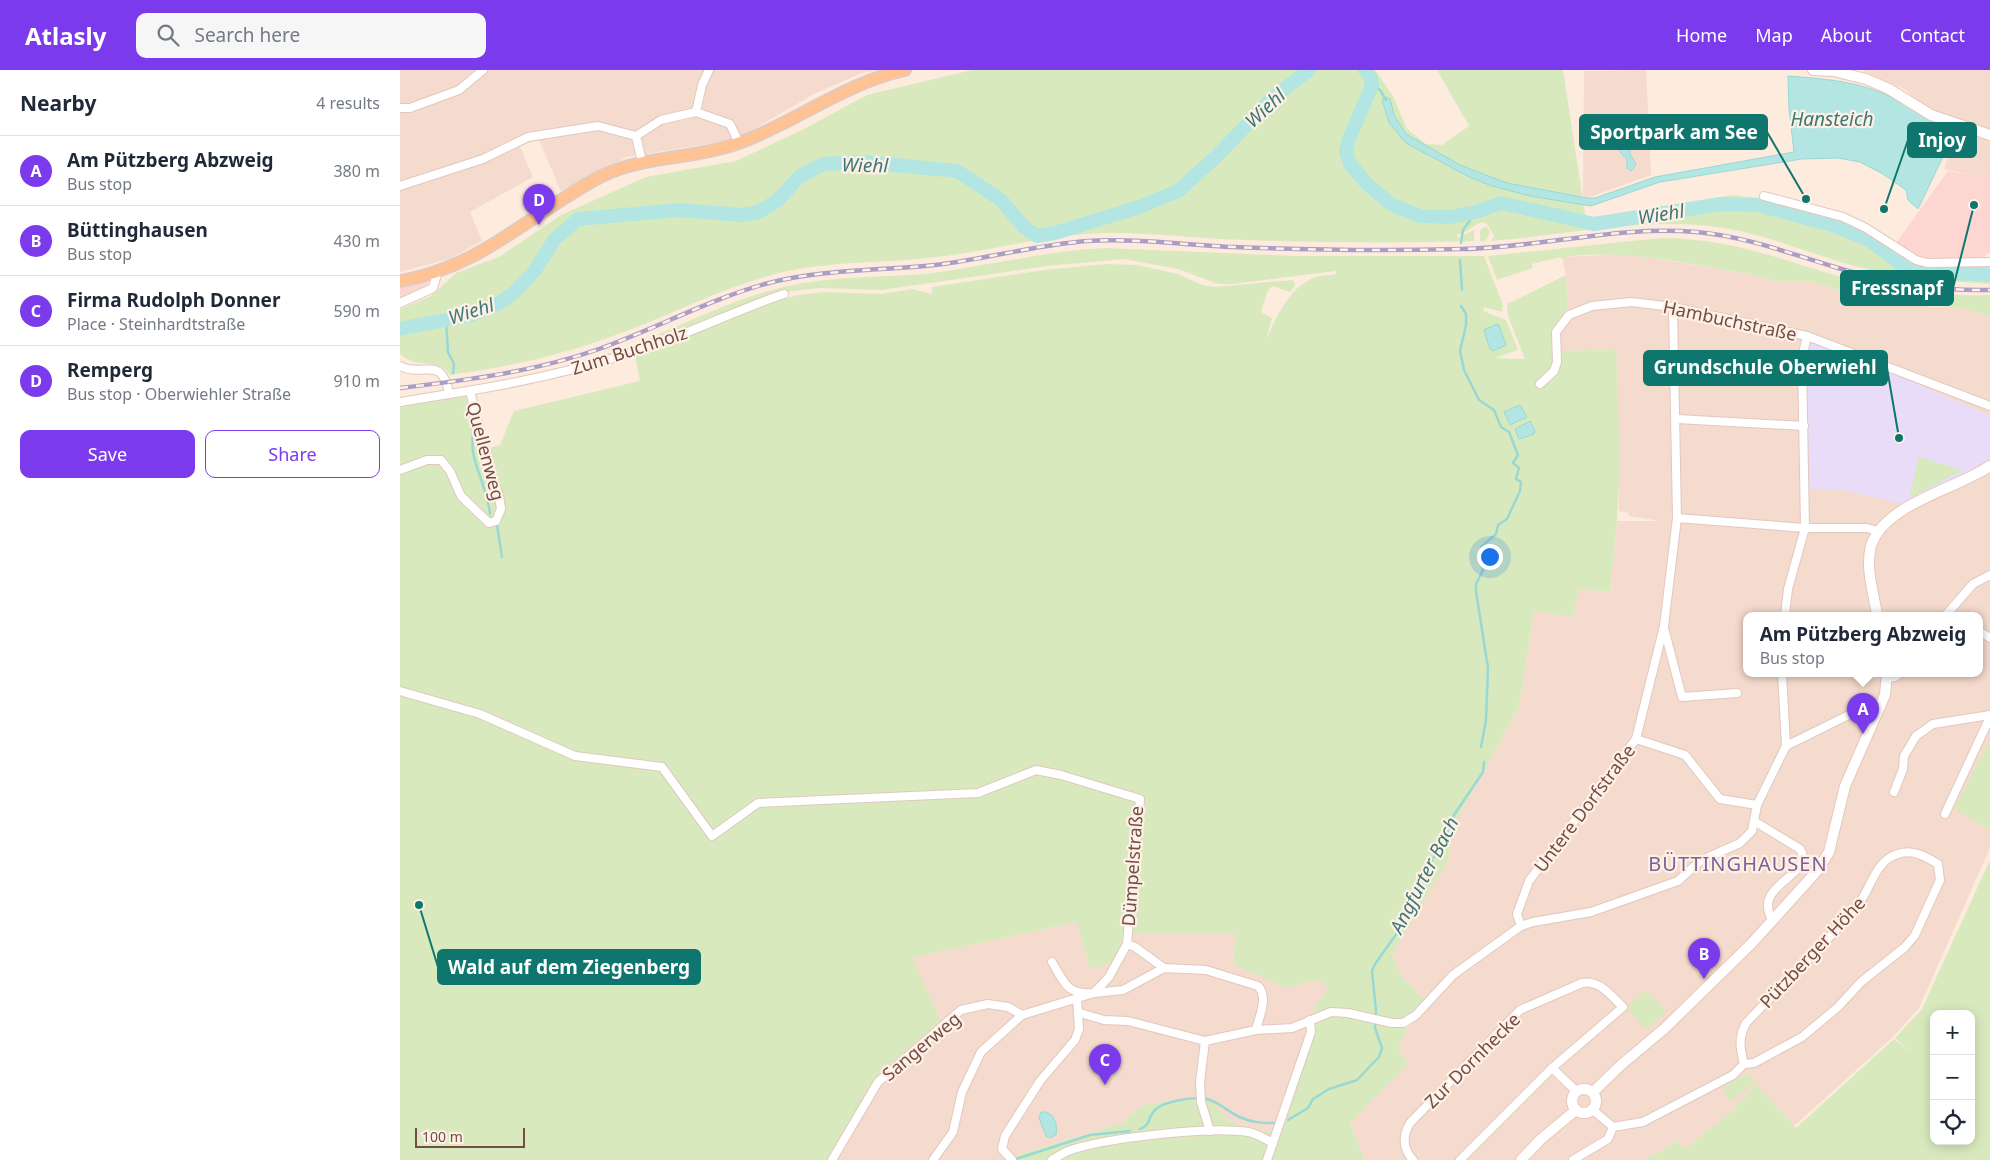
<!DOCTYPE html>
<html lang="en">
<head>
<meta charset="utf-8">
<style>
  body { margin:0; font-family:"Noto Sans",sans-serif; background:#f6f6f7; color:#1f2937 }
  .controls { position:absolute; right:15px; bottom:15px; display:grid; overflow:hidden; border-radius:10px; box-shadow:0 2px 12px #0003 }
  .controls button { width:45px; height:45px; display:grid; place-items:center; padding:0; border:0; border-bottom:1px solid #e0e1e3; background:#fff; color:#1f2937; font:25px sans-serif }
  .scale { position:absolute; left:15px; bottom:12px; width:110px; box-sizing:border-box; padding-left:5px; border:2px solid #734d46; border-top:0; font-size:14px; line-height:18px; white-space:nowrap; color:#734d46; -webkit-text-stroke:4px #fff0e5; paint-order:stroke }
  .you { position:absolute; left:1089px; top:486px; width:18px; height:18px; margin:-12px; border:4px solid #fff; border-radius:50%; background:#1a73e8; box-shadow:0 0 0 8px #1a73e833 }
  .badge { display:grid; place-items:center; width:32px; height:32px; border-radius:50%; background:#7c3aed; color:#fff; font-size:16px; font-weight:700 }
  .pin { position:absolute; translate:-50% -41px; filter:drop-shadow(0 1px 2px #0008) }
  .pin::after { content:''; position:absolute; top:26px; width:18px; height:15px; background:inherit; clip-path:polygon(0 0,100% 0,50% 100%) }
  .popup { position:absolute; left:1343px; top:542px; width:240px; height:65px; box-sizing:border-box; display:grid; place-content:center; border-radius:10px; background:#fff; filter:drop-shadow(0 1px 4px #0005); font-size:16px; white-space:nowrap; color:#747a83 }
  .popup b { font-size:19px; color:#1f2937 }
  .popup::after { content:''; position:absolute; left:50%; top:100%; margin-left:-10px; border:10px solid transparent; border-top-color:#fff }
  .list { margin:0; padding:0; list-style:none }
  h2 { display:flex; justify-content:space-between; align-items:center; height:65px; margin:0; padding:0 20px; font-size:21px }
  h2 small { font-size:16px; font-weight:400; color:#747a83 }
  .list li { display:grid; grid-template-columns:32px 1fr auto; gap:15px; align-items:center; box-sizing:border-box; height:70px; padding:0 20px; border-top:1px solid #e0e1e3 }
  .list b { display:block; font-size:19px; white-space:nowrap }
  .list p { margin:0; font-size:16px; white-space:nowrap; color:#747a83 }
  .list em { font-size:16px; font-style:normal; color:#747a83 }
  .actions { display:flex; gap:10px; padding:15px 20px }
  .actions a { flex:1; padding:11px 0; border:1px solid #7c3aed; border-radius:10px; text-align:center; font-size:18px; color:#7c3aed }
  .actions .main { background:#7c3aed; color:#fff }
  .icon { flex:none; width:28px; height:28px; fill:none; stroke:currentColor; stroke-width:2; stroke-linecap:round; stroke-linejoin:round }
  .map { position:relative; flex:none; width:1590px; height:1090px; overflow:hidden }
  header { display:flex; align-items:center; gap:30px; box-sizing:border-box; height:70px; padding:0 25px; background:#7c3aed; color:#fff }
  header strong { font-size:24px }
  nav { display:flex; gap:28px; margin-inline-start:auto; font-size:18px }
  .search { width:350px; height:45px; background:#f6f6f7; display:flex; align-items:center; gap:12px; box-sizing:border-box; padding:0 18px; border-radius:10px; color:#747a83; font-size:19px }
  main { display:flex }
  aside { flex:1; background:#fff }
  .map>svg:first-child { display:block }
</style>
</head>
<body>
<header>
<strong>Atlasly</strong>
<div class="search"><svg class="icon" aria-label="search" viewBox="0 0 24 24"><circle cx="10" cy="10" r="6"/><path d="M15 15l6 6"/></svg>Search here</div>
<nav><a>Home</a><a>Map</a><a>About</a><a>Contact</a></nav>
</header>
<main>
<aside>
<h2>Nearby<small>4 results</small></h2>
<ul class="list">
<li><span class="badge">A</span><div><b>Am Pützberg Abzweig</b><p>Bus stop</p></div><em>380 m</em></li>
<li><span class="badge">B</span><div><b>Büttinghausen</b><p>Bus stop</p></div><em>430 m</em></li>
<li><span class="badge">C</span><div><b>Firma Rudolph Donner</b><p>Place · Steinhardtstraße</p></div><em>590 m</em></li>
<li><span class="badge">D</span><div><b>Remperg</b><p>Bus stop · Oberwiehler Straße</p></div><em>910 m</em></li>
</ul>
<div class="actions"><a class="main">Save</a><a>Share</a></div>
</aside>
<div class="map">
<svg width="1590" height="1090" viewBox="0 0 1590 1090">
  <rect width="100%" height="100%" fill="#fdebde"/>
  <g fill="#f4dbcd" fill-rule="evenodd">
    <path d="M 0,0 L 478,0 L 462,3 L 414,24 L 337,69 L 227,87 L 161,121 L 138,68 L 120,77 L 133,107 L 70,142 L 82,171 L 49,189 L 0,202 Z"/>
    <path d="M 1246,0 L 1251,105 L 1187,128 L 1183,127 L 1184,1 Z"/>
    <path d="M 1462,0 L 1590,0 L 1590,103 L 1573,105 L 1544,99 L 1557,64 L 1558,51 L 1544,46 L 1514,28 L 1506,20 Z"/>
    <path d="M 1229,184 L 1354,205 L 1374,211 L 1409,211 L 1467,229 L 1534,237 L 1590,238 L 1590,778 L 1519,938 L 1493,967 L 1394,1056 L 1356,1014 L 1332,1041 L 1284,1080 L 1278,1071 L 1244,1090 L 965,1090 L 950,1053 L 1008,993 L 998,980 L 1014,944 L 1026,930 L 1003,909 L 991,885 L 1048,791 L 1055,753 L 1119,637 L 1134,541 L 1173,547 L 1178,519 L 1210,522 L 1217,451 L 1261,451 L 1229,446 L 1229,443 L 1219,441 L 1216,279 L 1160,281 L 1161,257 L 1168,249 L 1166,205 L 1162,187 ZM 1347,545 L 1579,545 L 1579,603 L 1347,603 Z"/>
    <path d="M 678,852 L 690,899 L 728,864 L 835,863 L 833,895 L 887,918 L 911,911 L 923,911 L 929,920 L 914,937 L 915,955 L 878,1064 L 827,1051 L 743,1035 L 722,1053 L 601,1090 L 429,1090 L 479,1004 L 541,950 L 511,888 Z"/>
  </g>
  <g fill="#fed6d1">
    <path d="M 1548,101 L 1573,105 L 1590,103 L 1590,184 L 1586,183 L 1583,192 L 1522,191 L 1496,173 Z"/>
    <path d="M 27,210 L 29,217 L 0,237 L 0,215 Z"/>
  </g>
  <path fill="#e8dcf8" d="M 1415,273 L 1481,298 L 1590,346 L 1590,388 L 1582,395 L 1503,434 L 1437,419 L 1409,419 L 1406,282 L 1408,276 Z"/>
  <g fill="#d8eabd" fill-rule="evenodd">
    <path d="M 572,0 L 975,0 L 993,26 L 1007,59 L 1026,74 L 1042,75 L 1069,56 L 1037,0 L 1163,0 L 1186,150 L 1331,125 L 1359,128 L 1425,144 L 1450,153 L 1507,190 L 1519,194 L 1531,197 L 1590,197 L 1590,214 C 1550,211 1510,209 1470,200 C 1418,188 1370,164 1317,157 C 1242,147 1166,165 1091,171 L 1094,166 C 1081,138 1077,161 1057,165 L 1057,168 L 1074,160 L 1074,171 L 1080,171 L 1080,160 L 1086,156 L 1090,162 L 1086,171 C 1006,173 926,173 847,170 C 799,169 752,162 704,163 C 647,164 592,181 536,187 C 490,193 444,191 399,199 C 336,210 283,240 224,262 C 167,284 110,297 50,305 C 38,286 17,300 0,284 L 0,239 L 31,226 L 56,203 L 99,187 L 161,145 L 246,107 L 336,91 L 402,60 L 467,25 Z"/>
    <path d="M 1261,168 C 1340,168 1397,197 1472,215 C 1512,224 1550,226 1590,225 L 1590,246 L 1560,238 L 1467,229 L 1409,211 L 1374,211 L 1354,205 C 1282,193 1203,172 1132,194 L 1133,198 L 1097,210 L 1088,186 Z"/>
    <path d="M 704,178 L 897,186 L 1084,186 L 1103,235 L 1102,242 L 1084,237 L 1083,241 L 1106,250 L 1118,280 L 1095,288 L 1125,289 L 1108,246 L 1107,234 L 1166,205 L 1168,249 L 1161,257 L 1160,281 L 1216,279 L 1220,390 L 1217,451 L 1210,522 L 1179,519 L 1173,547 L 1134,541 L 1119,637 L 1055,753 L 1048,791 L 992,884 L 1003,909 L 1026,930 C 998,964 989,945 953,943 C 941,942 927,945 915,946 L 914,937 L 928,920 L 923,911 L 911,911 L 887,918 L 833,895 L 835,863 L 728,864 L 711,893 L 690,899 L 677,852 L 512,888 L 541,950 L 479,1004 L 429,1090 L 0,1090 L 0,334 L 55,325 L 68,327 L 81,380 L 100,375 L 114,341 L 240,311 L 235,285 L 331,245 L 397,225 L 425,222 L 482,224 L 512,219 L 532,224 L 532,217 L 644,200 L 708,194 L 737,195 L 778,204 L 802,215 L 814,217 L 893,210 L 895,215 L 890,222 L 873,216 L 868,220 L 861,242 L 872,248 L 866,270 C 876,248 889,218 913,208 C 920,205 929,206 936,204 L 936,201 L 833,214 L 818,214 L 778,199 L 724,189 L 647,196 L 481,220 L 419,218 L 385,222 L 282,263 L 199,291 L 89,316 L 56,319 C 118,310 177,296 235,274 C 281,256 324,233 372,220 C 427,204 484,209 540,202 C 595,194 649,181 704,178 Z"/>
    <path d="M 1519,387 L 1563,400 L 1512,427 L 1510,424 Z"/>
    <path d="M 1590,670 L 1590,761 L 1554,739 Z"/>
    <path d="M 1590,790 L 1590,1090 L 1244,1090 L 1278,1071 L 1284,1080 L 1332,1041 L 1356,1014 L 1396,1058 L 1494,969 L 1514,985 L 1495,968 L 1522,939 ZM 1534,944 L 1571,944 L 1571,1071 L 1534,1071 Z"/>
    <path d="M 1244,922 L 1247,922 L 1264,938 L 1265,943 L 1246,960 L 1229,941 L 1229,935 Z"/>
    <path d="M 941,945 L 993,957 L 1008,957 L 998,980 L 1008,993 L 950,1053 L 965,1090 L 601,1090 L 722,1053 L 743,1035 L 810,1027 L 827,1051 L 878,1064 L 915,955 L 922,949 Z"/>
    <path d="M 1347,1003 L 1356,1012 L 1329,1032 L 1323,1017 Z"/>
  </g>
  <g fill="#b3e6e3" stroke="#99d8d5">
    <path d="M 1388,6 C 1424,9 1459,11 1491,27 C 1512,38 1531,52 1552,61 L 1553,66 L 1518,139 L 1508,130 L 1506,120 L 1483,104 L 1460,92 L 1438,88 L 1402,89 L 1260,112 L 1191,136 L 1130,126 L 1092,116 L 1069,107 L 1006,73 L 989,53 L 982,30 L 985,27 L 990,29 L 994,45 L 1006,64 L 1060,95 L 1107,113 L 1187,128 L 1195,128 L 1255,107 L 1394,82 L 1389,39 Z"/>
    <path d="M 1228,70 L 1230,71 L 1230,84 L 1236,94 L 1231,101 L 1227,98 L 1227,89 C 1222,84 1218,82 1220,74 Z"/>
    <path d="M 1097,254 L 1099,255 L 1106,275 L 1093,281 L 1090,279 L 1084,260 Z"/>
    <path d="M 1120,335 L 1127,347 L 1110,355 L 1104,342 Z"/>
    <path d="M 1130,351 L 1135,360 L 1134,364 L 1119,369 L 1115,359 Z"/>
    <path d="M 641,1042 C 654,1041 658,1054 656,1065 L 650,1068 L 646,1066 L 639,1048 Z"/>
  </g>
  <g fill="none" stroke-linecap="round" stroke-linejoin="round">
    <g stroke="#99d8d5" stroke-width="2.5">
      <path d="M 972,15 L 980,20 L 986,30"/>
      <path d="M 1061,173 L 1063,160 L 1076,142"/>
      <path d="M 1060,190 L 1062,220"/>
      <path d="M 1061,236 L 1066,244 L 1066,255 L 1060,281 L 1064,300 L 1079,330 L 1094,340 L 1101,357 L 1109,362 L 1118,385 L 1113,393 L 1119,398 L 1116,409 L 1121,412 L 1120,421 L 1107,449 L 1098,455 L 1096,464 L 1081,477 L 1084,482 L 1081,495 L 1083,500 L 1076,514 L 1076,521 L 1088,598 L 1086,650 L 1081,677"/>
      <path d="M 46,250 L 48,282 L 54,294 L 53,303"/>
      <path d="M 73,351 C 73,362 71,377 74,387 C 79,407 88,424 90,444"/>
      <path d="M 97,455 L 102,487"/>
      <path d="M 888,1050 L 908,1038 L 913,1029 L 929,1019 L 957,1010 L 979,987 L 982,978 L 975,958 L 976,941 L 972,901 L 975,894 L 1005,852 L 1023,806 L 1044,769 L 1054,745 L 1083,702 L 1084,692"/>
      <path d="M 740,1059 C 751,1056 748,1045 756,1039 C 766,1031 788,1028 801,1028 C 814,1028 829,1043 842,1048 C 853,1053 864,1053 876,1053"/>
      <path d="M 616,1089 L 690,1065 L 730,1061"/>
    </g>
    <g stroke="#b3e6e3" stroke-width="14">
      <path d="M 965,0 L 971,8 L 972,15 L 949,69 L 946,81 L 950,94 L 967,114 L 992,135 L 1020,146 L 1050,147 L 1076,142 L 1101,133 L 1194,154 L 1321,134 L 1358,135 L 1432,155 L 1469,170 L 1507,199 L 1529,202 L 1590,205"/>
      <path d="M 0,259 L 71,245 L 96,235 L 115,222 L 135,200 L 155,169 L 178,149 L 279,140 L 342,145 L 359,142 L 378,130 L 400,106 L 423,94 L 463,92 L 557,101 L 601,130 L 624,157 L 637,166 L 655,163 L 739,137 L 778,121 L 818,85 L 870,30 L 909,0"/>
    </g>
    <g stroke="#e2c7be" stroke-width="10">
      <g id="street">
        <path d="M 0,38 L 10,38 L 59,20 L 83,0"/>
        <path d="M 296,42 L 330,54 L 339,73"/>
        <path d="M 242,92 L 236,66 L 261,50 L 296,42 L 302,15 L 309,0"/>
        <path d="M 0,116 L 83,89 L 128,67 L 198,56 L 236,66"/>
        <path d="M 1364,126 L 1443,147 L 1466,158 L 1516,190 L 1527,193 L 1590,192"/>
        <path d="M 0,233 L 33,218 L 38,201"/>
        <path d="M 1273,237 L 1277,448"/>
        <path d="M 0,296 C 24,308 42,284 49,324 L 0,332"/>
        <path d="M 1140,314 L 1154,301 L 1157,292 L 1156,262 L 1169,245 L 1192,236 L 1231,232 L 1273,237 L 1407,266 L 1590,336"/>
        <path d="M 49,324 C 115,314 179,300 242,279 C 291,263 336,240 384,224"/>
        <path d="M 1277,349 L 1404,356"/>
        <path d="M 0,400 L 27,390 L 41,390 L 50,401 L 61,426 L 89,453 L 96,451 L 101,439 L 99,426 L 91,404 L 70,321"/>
        <path d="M 1385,545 L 1388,519 L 1405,458 L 1467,458 L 1478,461"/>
        <path d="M 1546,545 L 1573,514 L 1590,505"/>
        <path d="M 1264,558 L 1282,627 L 1337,623"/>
        <path d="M 1579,561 L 1590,568"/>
        <path d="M 1487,608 L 1495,607 L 1501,603"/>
        <path d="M 0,621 L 80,644 L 175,686 L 262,697 L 312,766 L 358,733 L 578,723 L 636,700 L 661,705 L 740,729 L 727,874 L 735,877 L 764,898"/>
        <path d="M 1236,669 L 1285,685 L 1320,729 L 1357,735"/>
        <path d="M 1386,676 L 1469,635 L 1480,635"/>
        <path d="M 1494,722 L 1503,699 L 1504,686 L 1516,666 L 1533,654 L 1590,645"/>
        <path d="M 1545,744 L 1590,647"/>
        <path d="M 1354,751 L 1400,779 C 1417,805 1351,814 1372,849"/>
        <path d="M 1121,856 L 1117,844 L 1129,811 L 1236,669 L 1264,556 L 1277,448 L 1405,458 L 1402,288 L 1407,266"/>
        <path d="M 652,892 C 665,913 666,925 694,923 L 709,907 L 727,874"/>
        <path d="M 680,943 L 704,950 L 728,951 L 805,971 L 856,960 L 892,958 L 931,942 L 948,943 L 992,953 L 1003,953 L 1016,945 L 1053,905 L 1121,856 L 1133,852 L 1191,842 L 1278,811 L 1300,791 L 1340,773 L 1352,761 L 1357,735 L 1386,676 L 1382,603"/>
        <path d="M 805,971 L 800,1012 L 801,1032 L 810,1061"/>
        <path d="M 1213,1057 L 1243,1052 L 1333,1005 L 1344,994 L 1354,993 L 1402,967 L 1438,937 L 1461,912 L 1505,877 L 1515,865 L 1540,810 L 1538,794 C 1525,786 1511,778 1495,785 C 1475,792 1470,821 1457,836 C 1423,877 1383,914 1346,953 C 1338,968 1340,978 1344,994"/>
        <path d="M 432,1090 L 478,1012 L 561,940 L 588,934 L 608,937 L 622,945"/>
        <path d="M 533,1090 L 553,1062 L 562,1022 L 581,982 L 622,945 L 694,923 L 723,920 L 764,898 L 806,900 L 858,916 C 869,928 859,946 856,960"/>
        <path d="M 612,1090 L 602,1079 L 605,1066 L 640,1011 L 675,970 L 679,959 L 677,929"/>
        <path d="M 652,1090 C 657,1087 663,1083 668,1081 C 704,1068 811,1056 848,1062 C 856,1063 865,1069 873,1073"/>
        <path d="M 867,1090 L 911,962 L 910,950"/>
        <path d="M 1013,1090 C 1003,1079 1002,1066 1010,1053 L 1120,940 L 1182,913 C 1199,909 1211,926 1223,937 L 1152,998"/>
        <path d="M 1060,1090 L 1152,998 L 1176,1021"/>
        <path d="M 1173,1090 L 1208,1069 L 1213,1057 L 1193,1040"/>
      </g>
    </g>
    <g stroke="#e8c6ba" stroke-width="12">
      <g id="secondary">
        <path d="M 1413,0 L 1433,1 L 1466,9 L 1489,19 L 1531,45 L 1590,65"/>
        <path d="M 1477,545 C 1474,524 1465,498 1471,476 C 1484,434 1556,419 1590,396"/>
        <circle cx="1184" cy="1031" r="12"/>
        <path d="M 1193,1022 L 1221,995 L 1265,958 L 1352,873 L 1417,801 L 1429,782 L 1445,716 L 1485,625 L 1487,603"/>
        <path d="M 1121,1090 L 1141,1069 L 1176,1040"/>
      </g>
    </g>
    <g stroke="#d8cdcb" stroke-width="14">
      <path id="primary" d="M 0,211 C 80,198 131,143 200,107 C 243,85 291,90 336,74 C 394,54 444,13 505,0"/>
    </g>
    <use href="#street" stroke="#fff" stroke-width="8"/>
    <use href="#secondary" stroke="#fff" stroke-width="10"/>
    <use href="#primary" stroke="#fec294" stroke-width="11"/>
    <g stroke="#ab9ec5" stroke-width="4.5">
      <path id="rail" d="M 0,318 C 68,310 134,302 199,279 C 255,259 308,230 365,214 C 421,199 478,201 535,195 C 586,189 636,175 687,171 C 736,168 785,175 834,177 C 909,180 986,181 1061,179 C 1140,178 1218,155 1296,162 C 1345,166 1391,184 1438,198 C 1487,213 1539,221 1590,220"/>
    </g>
    <use href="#rail" stroke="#fff0e5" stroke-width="2.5" stroke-dasharray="8" stroke-linecap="butt"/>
  </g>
  <g text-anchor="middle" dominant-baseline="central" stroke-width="4.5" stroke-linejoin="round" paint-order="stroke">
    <g font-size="18" fill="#734d46" stroke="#fff0e5">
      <text transform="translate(1330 250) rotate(12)">Hambuchstraße</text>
      <text transform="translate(229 280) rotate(-18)">Zum Buchholz</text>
      <text transform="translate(86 381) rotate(75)">Quellenweg</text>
      <text transform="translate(1184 738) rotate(-53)">Untere Dorfstraße</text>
      <text transform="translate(732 796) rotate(-86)">Dümpelstraße</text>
      <text transform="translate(1412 882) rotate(-47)">Pützberger Höhe</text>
      <text transform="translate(521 976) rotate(-40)">Sangerweg</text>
      <text transform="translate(1072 990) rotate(-45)">Zur Dornhecke</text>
    </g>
    <g font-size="19" font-style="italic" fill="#3a7978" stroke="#fff0e5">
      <text transform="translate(865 38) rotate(-43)">Wiehl</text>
      <text x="1432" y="49">Hansteich</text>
      <text transform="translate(465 95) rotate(1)">Wiehl</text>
      <text transform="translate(1261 144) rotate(-9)">Wiehl</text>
      <text transform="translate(71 241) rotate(-18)">Wiehl</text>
      <text transform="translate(1024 805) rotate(-63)">Angfurter Bach</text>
    </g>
    <g font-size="20" letter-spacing="1" fill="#7a6197" stroke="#fff0e5">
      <text x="1338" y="793">BÜTTINGHAUSEN</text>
    </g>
  </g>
  <path fill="none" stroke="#0f766e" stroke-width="2" d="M1406 129L1367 62M1484 139L1508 70M1574 135L1553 218M1499 368L1487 298M19 835L38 897"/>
  <g fill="#0f766e" stroke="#fff0e5" stroke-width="2">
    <circle cx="1406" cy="129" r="5"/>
    <circle cx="1484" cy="139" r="5"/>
    <circle cx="1574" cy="135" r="5"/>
    <circle cx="1499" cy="368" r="5"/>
    <circle cx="19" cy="835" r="5"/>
  </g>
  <g fill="#0f766e" stroke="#0f766e" stroke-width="2">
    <rect x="1180" y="45" width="187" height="34" rx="5"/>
    <rect x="1508" y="53" width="68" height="34" rx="5"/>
    <rect x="1441" y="201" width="112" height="34" rx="5"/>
    <rect x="1244" y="281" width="243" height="34" rx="5"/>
    <rect x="38" y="880" width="262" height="34" rx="5"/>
  </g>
  <g font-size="19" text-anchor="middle" font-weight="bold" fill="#fff">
    <text x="1274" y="69">Sportpark am See</text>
    <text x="1542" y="77">Injoy</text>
    <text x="1497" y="225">Fressnapf</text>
    <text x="1365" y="304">Grundschule Oberwiehl</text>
    <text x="169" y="904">Wald auf dem Ziegenberg</text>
  </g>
</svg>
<div class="controls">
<button>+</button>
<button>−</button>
<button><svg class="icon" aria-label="locate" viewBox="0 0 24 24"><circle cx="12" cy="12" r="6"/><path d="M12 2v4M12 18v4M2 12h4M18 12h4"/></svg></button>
</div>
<div class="scale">100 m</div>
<div class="you"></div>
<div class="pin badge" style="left:1463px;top:664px">A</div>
<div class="popup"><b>Am Pützberg Abzweig</b>Bus stop</div>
<div class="pin badge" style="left:1304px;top:909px">B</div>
<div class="pin badge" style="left:705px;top:1015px">C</div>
<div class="pin badge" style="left:139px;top:155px">D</div>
</div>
</main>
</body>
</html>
